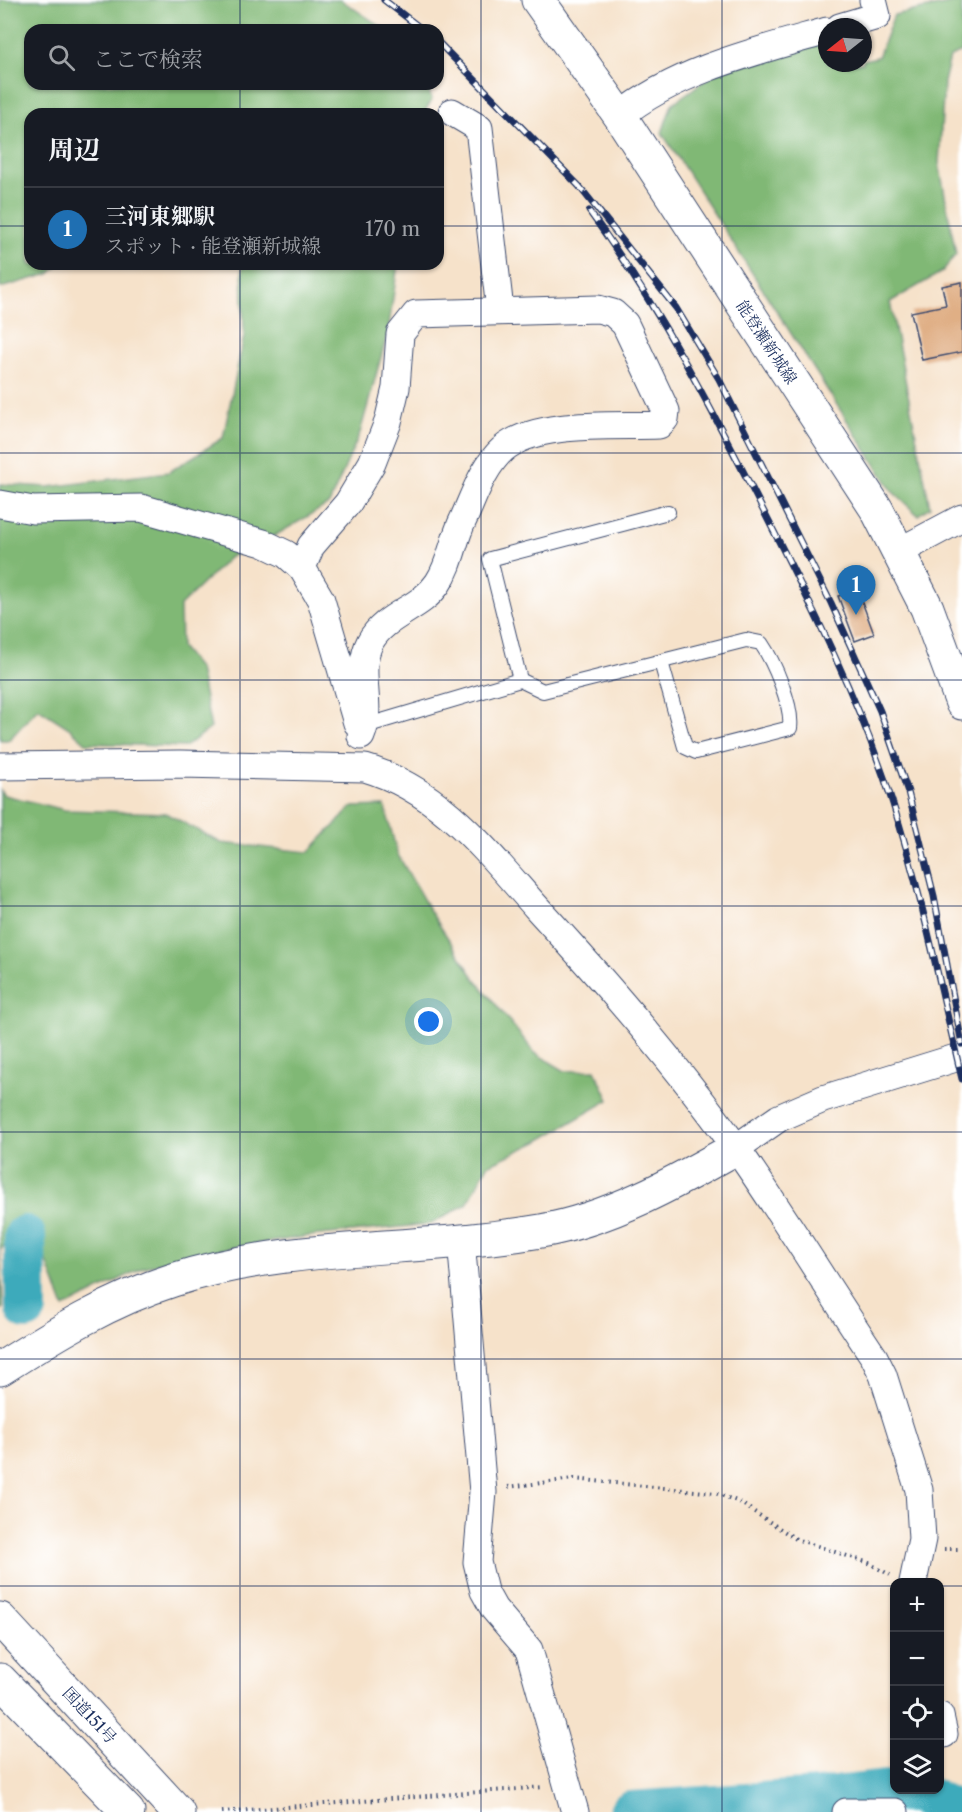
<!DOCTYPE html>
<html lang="ja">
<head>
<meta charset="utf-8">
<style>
  body { margin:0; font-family:"Libre Caslon Text","Noto Serif JP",serif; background:#20242c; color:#f1f3f6 }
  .controls { position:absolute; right:18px; bottom:18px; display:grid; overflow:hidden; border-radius:12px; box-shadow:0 2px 4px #0004 }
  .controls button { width:54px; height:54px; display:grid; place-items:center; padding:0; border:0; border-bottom:2px solid #363941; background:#171b24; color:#f1f3f6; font:30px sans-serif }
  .compass { position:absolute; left:818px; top:18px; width:54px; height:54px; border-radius:50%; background:#171b24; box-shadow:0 2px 4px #0004; rotate:253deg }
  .you { position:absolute; left:429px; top:1022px; width:21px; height:21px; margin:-15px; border:4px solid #fff; border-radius:50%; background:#1a73e8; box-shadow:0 0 0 9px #1a73e833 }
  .badge { display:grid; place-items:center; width:39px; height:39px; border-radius:50%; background:#1f6fb2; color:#fff; font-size:20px; font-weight:700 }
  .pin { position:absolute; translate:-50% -50px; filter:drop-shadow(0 2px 3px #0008) }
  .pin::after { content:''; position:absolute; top:32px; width:21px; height:18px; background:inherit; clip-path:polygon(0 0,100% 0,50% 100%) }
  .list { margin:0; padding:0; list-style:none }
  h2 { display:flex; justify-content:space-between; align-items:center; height:78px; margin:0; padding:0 24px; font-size:26px }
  h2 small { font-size:20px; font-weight:400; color:#9ea1a6 }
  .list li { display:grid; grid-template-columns:39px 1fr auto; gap:18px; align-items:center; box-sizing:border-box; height:84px; padding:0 24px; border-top:2px solid #363941 }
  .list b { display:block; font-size:22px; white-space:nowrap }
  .list p { margin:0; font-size:20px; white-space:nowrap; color:#9ea1a6 }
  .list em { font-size:20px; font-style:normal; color:#9ea1a6 }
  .icon { flex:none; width:33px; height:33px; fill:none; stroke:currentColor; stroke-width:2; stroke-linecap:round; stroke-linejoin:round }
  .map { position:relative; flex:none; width:962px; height:1812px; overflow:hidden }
  .search { position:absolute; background:#171b24; box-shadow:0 2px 4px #0004; left:24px; top:24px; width:420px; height:66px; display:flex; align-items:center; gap:15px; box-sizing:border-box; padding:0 21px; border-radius:18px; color:#9ea1a6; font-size:22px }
  .panel { position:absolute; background:#171b24; box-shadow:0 2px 4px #0004; left:24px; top:108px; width:420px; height:162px; border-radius:18px }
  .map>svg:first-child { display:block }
</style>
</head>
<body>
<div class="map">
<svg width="962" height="1812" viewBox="0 0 962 1812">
  <rect width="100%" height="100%" fill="#fff"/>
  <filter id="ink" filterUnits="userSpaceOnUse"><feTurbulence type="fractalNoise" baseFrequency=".0167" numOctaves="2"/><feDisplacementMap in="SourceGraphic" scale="12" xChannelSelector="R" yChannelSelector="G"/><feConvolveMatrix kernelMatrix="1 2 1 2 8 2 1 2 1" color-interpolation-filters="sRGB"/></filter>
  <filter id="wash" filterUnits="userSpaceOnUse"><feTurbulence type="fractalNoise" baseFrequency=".008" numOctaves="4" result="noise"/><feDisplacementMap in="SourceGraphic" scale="24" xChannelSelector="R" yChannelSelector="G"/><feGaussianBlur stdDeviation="1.35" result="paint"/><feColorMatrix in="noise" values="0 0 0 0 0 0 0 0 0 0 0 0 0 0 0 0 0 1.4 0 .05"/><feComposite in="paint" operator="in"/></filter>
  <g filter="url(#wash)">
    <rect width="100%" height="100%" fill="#f6e2ca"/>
    <g fill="#80b874" stroke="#4e7469" stroke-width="1.5">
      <path d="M 0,0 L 341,0 L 386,30 L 30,30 L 30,84 L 426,84 L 432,100 L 423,114 L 30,114 L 30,264 L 60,264 L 49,274 L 0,288 Z"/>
      <path d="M 962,1 L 962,52 L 950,57 L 944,82 L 939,163 L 956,254 L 942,272 L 890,302 L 930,507 L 918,515 L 893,492 L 662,133 L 672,104 L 725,66 L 827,43 L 827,63 L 863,63 L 863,60 L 878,57 L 894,15 Z"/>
      <path d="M 242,264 L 398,264 L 388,332 L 360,433 L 329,504 L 269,539 L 230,557 L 180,606 L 181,647 L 199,669 L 211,728 L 185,747 L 86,743 L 69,728 L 38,708 L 9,740 L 0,740 L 0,484 L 48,487 L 169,472 L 223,438 L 244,336 Z"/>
      <path d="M 0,790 L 4,795 L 65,810 L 166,813 L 221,843 L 309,852 L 352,807 L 385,806 L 397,853 L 430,911 L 473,976 L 535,1053 L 565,1071 L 595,1070 L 609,1100 L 537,1142 L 488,1165 L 467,1204 L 431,1224 L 310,1236 L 190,1254 L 142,1268 L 64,1308 L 41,1246 L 18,1226 L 0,1251 L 3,1308 L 0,1310 Z"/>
    </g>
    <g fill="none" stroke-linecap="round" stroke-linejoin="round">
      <g stroke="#3caabb" stroke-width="42">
        <path d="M 25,1236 L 26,1309"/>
        <path d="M 630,1812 L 817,1799 L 885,1791 L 916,1792 L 958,1812"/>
      </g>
    </g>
    <g id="blocks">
      <g fill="#e0af85">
        <path d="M 962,282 L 962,352 L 922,360 L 911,312 L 946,305 L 942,286 Z"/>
        <path d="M 858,591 L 874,634 L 855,641 L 838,596 Z"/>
      </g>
    </g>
  </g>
  <g filter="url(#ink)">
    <use href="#blocks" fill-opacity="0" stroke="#3c4a6e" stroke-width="1.5"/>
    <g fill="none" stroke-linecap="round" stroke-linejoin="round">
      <g stroke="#3c4a6e" stroke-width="16">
        <g id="lane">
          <path d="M 520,680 L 490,559 L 668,512"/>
          <path d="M 365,726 L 520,680 L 543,691 L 746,640 L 761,643 C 774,662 793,706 790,728 L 696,752 L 685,747 L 661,662"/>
        </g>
      </g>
      <g stroke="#3c4a6e" stroke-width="29">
        <g id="street">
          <path d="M 840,27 L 877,16 L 873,0"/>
          <path d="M 452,112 L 479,128 L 500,310"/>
          <path d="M 620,116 C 677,70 757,51 827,31"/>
          <path d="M 0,504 L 33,510 L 141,508 L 263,543 L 286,554 L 302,568 L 321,600 L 357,723"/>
          <path d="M 900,551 L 962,518"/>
          <path d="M 302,568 L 311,546 L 348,503 L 372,463 L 388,422 L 396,388 L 400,334 L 416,314 L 598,309 L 613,313 L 625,324 L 666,411 L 665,419 L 659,425 C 616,427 537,420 503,449 C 483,467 474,496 463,520 C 453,540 451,564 438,583 C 421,609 385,614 370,642 C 355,671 374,706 361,736"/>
          <path d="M 0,766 L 180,764 L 365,768 C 441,790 487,852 538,909 C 607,984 675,1062 734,1145 C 783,1214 827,1287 874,1357 L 883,1375 L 919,1490 L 922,1539 L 913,1582"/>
          <path d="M 736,1148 L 779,1118 L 823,1099 L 962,1056"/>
          <path d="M 461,1240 L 483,1492 L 477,1562 L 484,1591 L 494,1609 L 529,1650 L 575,1812"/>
          <path d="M 940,1716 L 944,1734"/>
          <path d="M 846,1812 L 895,1812"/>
        </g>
      </g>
      <g stroke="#3c4a6e" stroke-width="35">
        <g id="secondary">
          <path d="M 538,0 L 620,116 L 877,510 L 927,608 L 962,703"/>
          <path d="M 0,1369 C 55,1334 110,1300 173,1280 C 291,1242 419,1252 541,1231 C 610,1219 676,1182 736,1148"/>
        </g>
      </g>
      <g stroke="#3c4a6e" stroke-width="35">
        <g id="highway">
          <path d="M 0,1619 L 178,1812"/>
          <path d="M 0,1680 L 128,1812"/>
        </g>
      </g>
      <g stroke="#3c4a6e" stroke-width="4" stroke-dasharray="1.5 4.5" stroke-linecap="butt">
        <path d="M 508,1487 L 574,1479 L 715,1493 L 739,1502 L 796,1539 L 869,1563 L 890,1575"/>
        <path d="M 944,1549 L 962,1549"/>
        <path d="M 222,1812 L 544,1787"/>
      </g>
      <use href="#lane" stroke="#fff" stroke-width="14"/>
      <use href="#street" stroke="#fff" stroke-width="27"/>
      <use href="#secondary" stroke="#fff" stroke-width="33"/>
      <use href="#highway" stroke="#fff" stroke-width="33"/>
      <g stroke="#1b2f5e" stroke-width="7">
        <g id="rail">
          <path d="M 384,0 L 423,30"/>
          <path d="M 438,42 L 579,186 L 676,308 L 719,379 L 831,603 L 880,711 L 908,792 L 934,896 L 962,1044"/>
          <path d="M 589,211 C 659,307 710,406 764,512 C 812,606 859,700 892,801 C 921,891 940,986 962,1079"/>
        </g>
      </g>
      <use href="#rail" stroke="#fff" stroke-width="4.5" stroke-dasharray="14" stroke-linecap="butt"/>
    </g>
  </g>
  <path fill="none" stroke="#1b2f5e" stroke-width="1.5" stroke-opacity="0.55" d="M 240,0 L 240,30M 481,0 L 481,1812M 722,0 L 722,1812M 240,84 L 240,114M 0,226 L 30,226M 438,226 L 962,226M 240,264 L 240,1812M 0,453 L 962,453M 0,680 L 962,680M 0,906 L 962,906M 0,1132 L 962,1132M 0,1359 L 962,1359M 0,1586 L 894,1586M 940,1586 L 962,1586"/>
  <g text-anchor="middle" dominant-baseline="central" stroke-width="5" stroke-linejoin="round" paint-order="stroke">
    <g font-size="16" fill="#1b2f5e" stroke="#fff">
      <text transform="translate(767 342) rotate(57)">能登瀬新城線</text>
      <text transform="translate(90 1715) rotate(47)">国道151号</text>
    </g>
  </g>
</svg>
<div class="controls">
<button>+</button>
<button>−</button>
<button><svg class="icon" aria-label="locate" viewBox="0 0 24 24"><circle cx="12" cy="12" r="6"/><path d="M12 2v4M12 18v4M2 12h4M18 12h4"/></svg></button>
<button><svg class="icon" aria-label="layers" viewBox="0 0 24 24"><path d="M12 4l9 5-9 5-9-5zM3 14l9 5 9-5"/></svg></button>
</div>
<svg class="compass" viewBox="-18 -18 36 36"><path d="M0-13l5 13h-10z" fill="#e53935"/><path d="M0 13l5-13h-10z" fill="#9ea1a6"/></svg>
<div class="you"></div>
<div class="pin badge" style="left:856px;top:615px">1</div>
<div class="search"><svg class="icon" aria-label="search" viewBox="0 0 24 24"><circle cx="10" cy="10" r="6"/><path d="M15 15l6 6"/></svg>ここで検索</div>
<section class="panel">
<h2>周辺<small></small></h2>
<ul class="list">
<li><span class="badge">1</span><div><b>三河東郷駅</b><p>スポット · 能登瀬新城線</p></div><em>170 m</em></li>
</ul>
</section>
</div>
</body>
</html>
